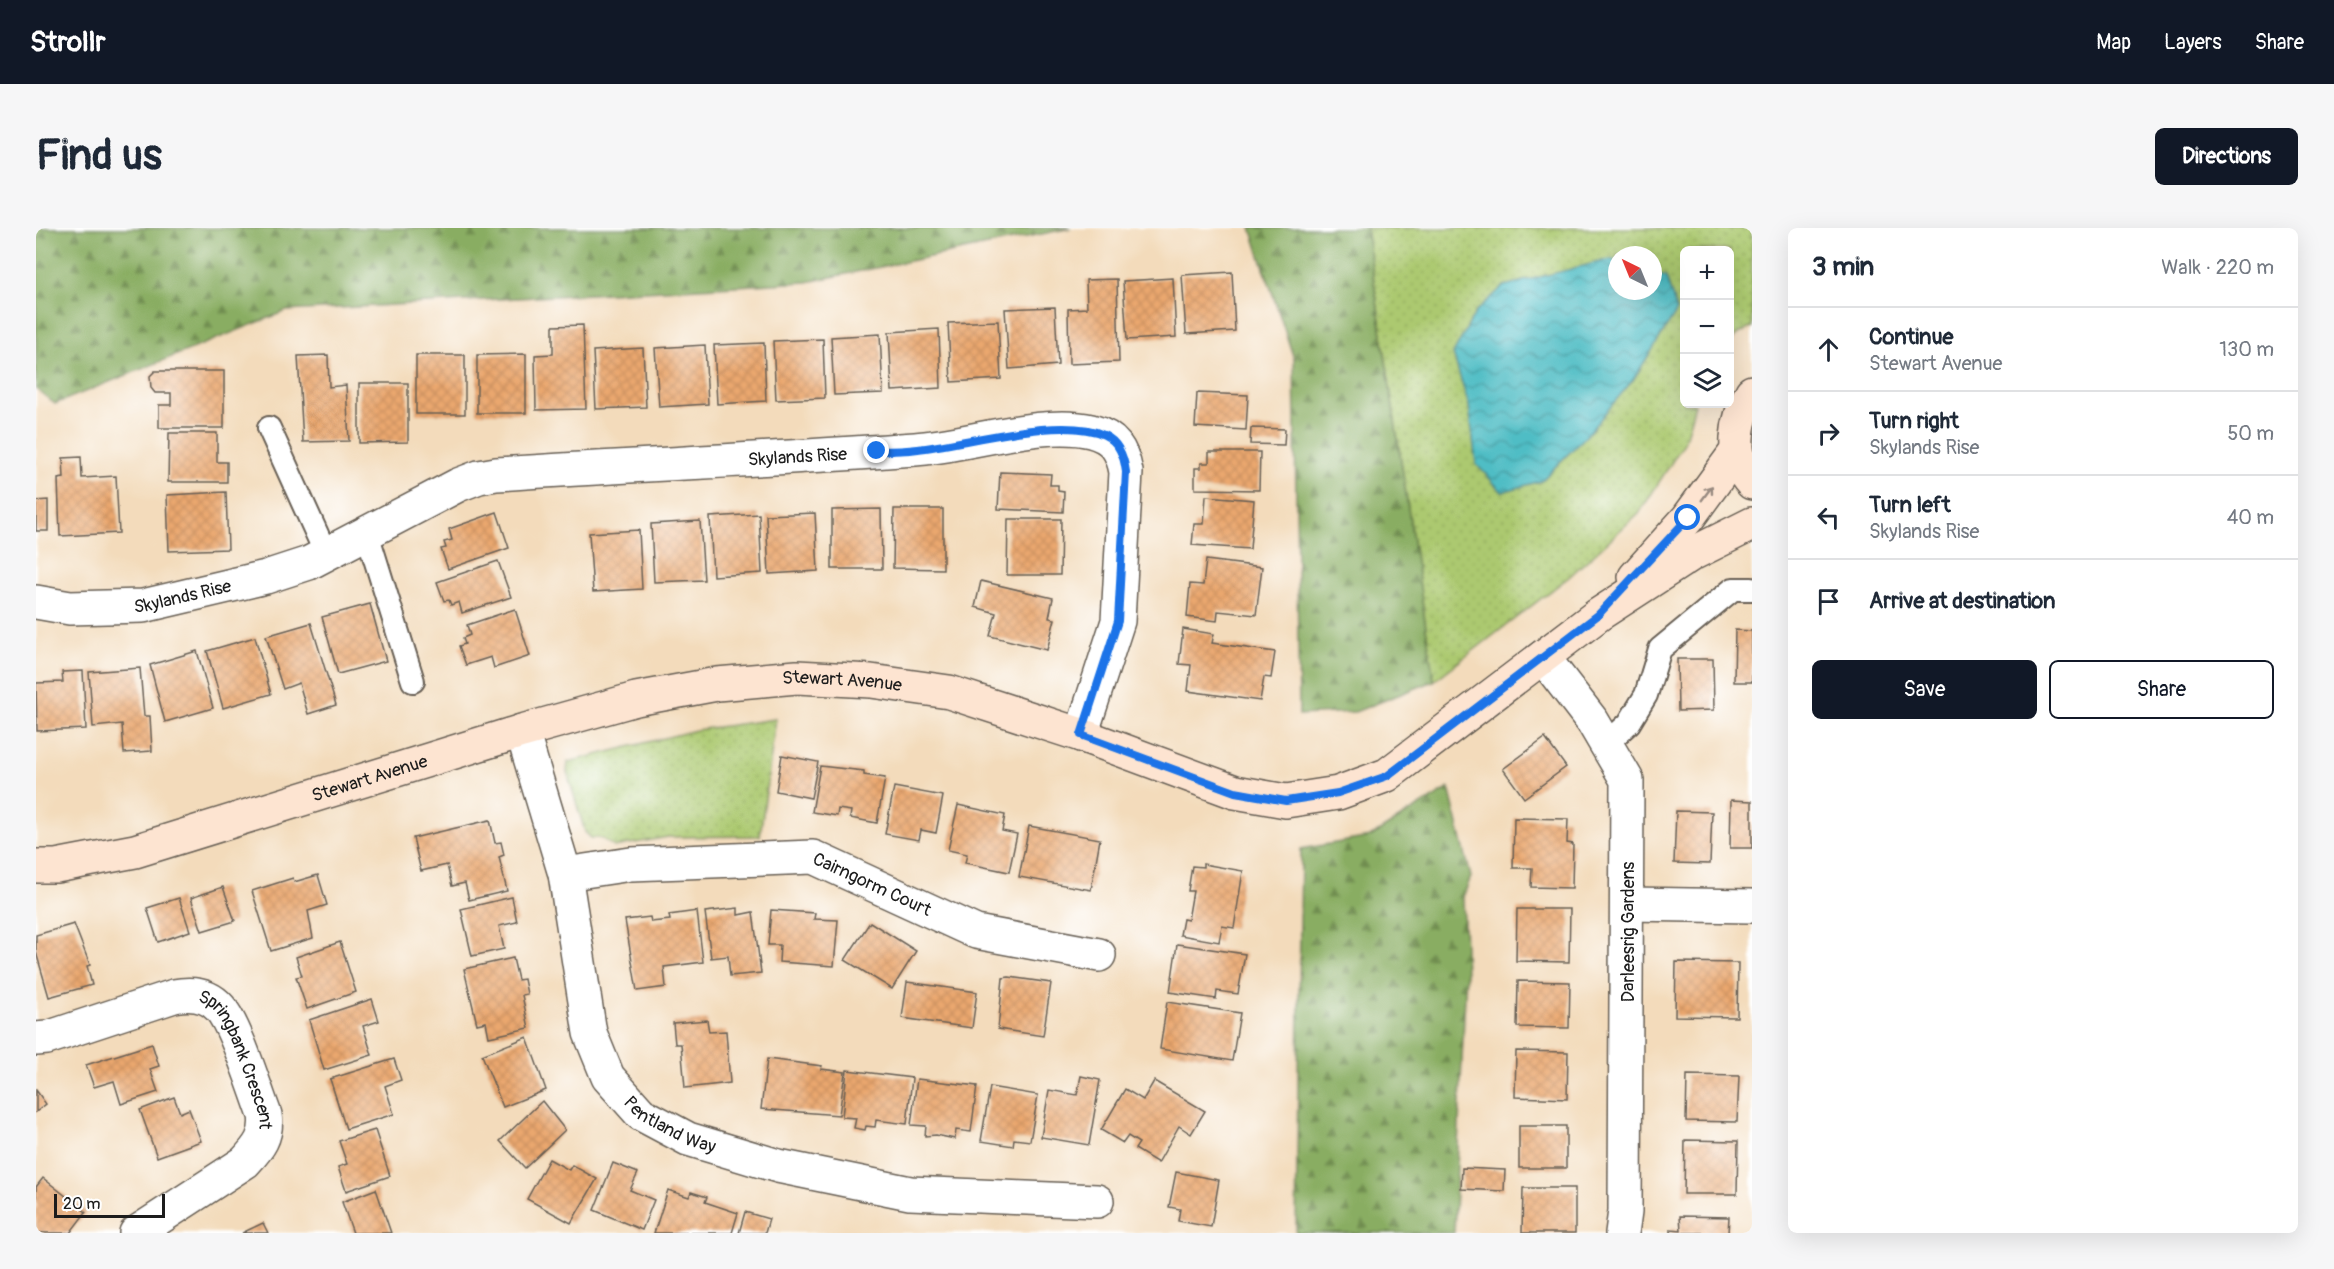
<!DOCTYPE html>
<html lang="en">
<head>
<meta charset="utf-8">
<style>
  body { margin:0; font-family:Pangolin,sans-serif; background:#f6f6f7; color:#1f2937 }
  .controls { position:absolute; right:18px; top:18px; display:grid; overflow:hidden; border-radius:9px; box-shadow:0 6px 24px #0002 }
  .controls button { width:54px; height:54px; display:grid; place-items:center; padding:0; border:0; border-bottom:2px solid #e0e1e3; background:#fff; color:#1f2937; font:30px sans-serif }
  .compass { position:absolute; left:1572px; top:18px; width:54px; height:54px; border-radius:50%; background:#fff; box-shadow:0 6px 24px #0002; rotate:317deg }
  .scale { position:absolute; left:18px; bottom:15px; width:111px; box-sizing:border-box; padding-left:6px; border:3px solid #1c1c1c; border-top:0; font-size:16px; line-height:21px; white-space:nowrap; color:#1c1c1c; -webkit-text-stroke:4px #fff; paint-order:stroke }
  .stop { position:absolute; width:18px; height:18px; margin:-14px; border:4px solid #1a73e8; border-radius:50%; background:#fff }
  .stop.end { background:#1a73e8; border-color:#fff; box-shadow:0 2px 6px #0008 }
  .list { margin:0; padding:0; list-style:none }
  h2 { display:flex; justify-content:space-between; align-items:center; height:78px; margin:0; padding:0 24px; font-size:26px }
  h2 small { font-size:20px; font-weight:400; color:#747a83 }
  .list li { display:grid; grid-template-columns:39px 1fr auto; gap:18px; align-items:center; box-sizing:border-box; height:84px; padding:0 24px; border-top:2px solid #e0e1e3 }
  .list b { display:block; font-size:22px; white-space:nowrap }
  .list p { margin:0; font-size:20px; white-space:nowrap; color:#747a83 }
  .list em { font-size:20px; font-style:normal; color:#747a83 }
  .actions { display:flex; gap:12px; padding:18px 24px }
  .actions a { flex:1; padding:14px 0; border:2px solid #111827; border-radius:9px; text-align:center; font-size:21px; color:#111827 }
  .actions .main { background:#111827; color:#fff }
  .icon { flex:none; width:33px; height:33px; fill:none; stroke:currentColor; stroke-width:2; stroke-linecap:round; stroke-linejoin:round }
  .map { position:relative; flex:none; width:1716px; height:1005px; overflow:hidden; border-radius:9px }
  header { display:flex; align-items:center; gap:36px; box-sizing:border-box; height:84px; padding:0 30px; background:#111827; color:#fff }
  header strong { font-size:28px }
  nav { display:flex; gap:33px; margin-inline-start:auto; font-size:21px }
  .intro { display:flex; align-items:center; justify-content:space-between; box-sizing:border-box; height:144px; padding:0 36px }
  h1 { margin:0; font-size:42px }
  .button { padding:15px 27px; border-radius:9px; background:#111827; color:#fff; font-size:21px; font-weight:700 }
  main { display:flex; gap:36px; padding:0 36px }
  aside { flex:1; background:#fff; border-radius:9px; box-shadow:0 6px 24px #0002 }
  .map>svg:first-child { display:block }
</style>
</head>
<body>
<header>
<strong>Strollr</strong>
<nav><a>Map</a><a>Layers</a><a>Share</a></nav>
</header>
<div class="intro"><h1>Find us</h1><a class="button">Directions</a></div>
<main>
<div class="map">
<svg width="1716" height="1005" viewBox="0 0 1716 1005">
  <defs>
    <pattern id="grass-dots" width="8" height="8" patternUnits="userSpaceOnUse" patternTransform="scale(1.5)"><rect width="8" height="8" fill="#acc96f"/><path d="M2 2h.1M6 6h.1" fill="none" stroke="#93ac60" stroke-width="1.8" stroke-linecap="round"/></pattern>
    <pattern id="forest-firs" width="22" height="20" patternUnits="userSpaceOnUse" patternTransform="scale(1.5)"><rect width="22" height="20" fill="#89ad62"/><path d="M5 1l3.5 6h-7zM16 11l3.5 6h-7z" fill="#6f8c50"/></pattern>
    <pattern id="water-waves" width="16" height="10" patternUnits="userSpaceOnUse" patternTransform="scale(1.5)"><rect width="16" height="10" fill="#4fbdc5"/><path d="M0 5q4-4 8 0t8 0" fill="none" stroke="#41999f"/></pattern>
    <pattern id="building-cross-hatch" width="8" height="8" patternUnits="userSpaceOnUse" patternTransform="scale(1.5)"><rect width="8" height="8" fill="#eaa76e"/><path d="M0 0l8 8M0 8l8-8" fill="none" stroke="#c88f5f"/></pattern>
  </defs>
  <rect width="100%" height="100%" fill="#fff"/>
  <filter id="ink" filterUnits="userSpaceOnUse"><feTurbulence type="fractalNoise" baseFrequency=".0167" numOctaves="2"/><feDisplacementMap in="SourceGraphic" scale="12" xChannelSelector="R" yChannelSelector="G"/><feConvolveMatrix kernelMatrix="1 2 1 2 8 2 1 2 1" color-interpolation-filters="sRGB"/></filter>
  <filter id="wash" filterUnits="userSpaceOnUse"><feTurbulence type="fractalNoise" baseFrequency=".008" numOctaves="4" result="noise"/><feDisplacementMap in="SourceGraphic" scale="24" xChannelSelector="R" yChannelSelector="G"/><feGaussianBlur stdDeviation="1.35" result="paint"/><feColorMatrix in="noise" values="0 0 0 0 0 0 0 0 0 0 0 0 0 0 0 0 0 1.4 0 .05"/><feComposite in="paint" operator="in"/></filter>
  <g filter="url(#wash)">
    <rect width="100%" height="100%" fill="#f3dbbb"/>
    <g fill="url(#grass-dots)" stroke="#647246" stroke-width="1.5" fill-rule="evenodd">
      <path d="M 1330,0 L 1716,0 L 1716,99 L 1699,108 L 1694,116 L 1694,22 L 1648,22 L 1648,176 L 1659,176 L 1648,215 L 1604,284 L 1533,349 L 1398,453 ZM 1581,27 L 1617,27 L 1617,63 L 1581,63 Z"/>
      <path d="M 740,491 L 724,608 L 632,609 L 578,619 L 565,610 L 555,610 L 549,604 L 531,544 L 532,534 L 660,502 Z"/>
    </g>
    <g fill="url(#forest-firs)" stroke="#52643f" stroke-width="1.5">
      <path d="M 0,0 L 1035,0 L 771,54 L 250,83 L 19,176 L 0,161 Z"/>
      <path d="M 1215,0 L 1330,0 L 1398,453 L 1319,484 L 1263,487 L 1258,131 Z"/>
      <path d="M 1413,560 L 1435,649 L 1427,669 L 1430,746 L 1418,1005 L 1260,1005 L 1265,621 L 1334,609 Z"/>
    </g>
    <path fill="url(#water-waves)" stroke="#366c70" stroke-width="1.5" d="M 1574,31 L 1581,33 L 1581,63 L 1617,63 L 1617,45 L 1630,49 L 1641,83 L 1597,152 L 1550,208 L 1505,253 L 1466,264 L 1440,236 L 1433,178 L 1417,126 L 1440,83 L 1468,58 Z"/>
    <g id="blocks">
      <g fill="url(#building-cross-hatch)">
        <path d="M 1196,44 L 1199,103 L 1150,106 L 1146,47 Z"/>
        <path d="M 1137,50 L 1140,109 L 1091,112 L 1087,53 Z"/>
        <path d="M 1081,51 L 1083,134 L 1033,136 L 1032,81 L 1051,80 L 1050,52 Z"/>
        <path d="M 1019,79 L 1022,137 L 973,141 L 969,81 Z"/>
        <path d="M 962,93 L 965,151 L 915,154 L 912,95 Z"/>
        <path d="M 547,97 L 550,181 L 500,182 L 499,127 L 517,126 L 517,98 Z"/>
        <path d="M 903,101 L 905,160 L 856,163 L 853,104 Z"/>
        <path d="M 844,106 L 847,165 L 798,167 L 795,109 Z"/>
        <path d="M 787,111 L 789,170 L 740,172 L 737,113 Z"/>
        <path d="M 728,115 L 730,173 L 681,176 L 678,117 Z"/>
        <path d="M 669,117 L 672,176 L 623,179 L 619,120 Z"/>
        <path d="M 607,120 L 610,179 L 560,181 L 557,123 Z"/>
        <path d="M 490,126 L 490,185 L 441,185 L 441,127 Z"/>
        <path d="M 292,127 L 293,159 L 310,157 L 313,213 L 267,214 L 262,128 Z"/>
        <rect x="380" y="127" width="49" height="59"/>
        <path d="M 119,143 L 188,143 L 188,200 L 123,200 L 123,177 L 135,177 L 135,165 L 119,165 L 115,160 L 114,148 Z"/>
        <path d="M 323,155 L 372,155 L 372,214 L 323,215 Z"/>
        <path d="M 1161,165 L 1212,167 L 1210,202 L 1159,199 Z"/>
        <path d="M 1215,200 L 1249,201 L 1248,217 L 1214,216 Z"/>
        <path d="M 133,205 L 181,205 L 181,234 L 191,234 L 191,254 L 132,254 Z"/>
        <path d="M 1173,224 L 1224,224 L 1223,262 L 1159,261 L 1159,240 L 1165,240 L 1165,235 L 1173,235 Z"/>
        <path d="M 45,229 L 46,250 L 80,248 L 83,305 L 24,308 L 22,251 L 28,250 L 27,230 Z"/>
        <path d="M 964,244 L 1015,246 L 1014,257 L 1022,257 L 1022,263 L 1028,264 L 1027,284 L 962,281 Z"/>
        <path d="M 190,264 L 192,321 L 133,323 L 131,267 Z"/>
        <path d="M 1170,268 L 1218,272 L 1214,321 L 1156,317 L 1158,296 L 1168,296 Z"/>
        <path d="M 12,272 L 12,303 L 0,303 L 0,273 Z"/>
        <path d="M 845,281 L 846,341 L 796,341 L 796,282 Z"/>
        <path d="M 858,281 L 907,281 L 907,341 L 857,340 Z"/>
        <path d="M 461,284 L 473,320 L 412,341 L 405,321 L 410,320 L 408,314 L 416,312 L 413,301 Z"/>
        <path d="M 779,285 L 782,343 L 733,346 L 730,287 Z"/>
        <path d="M 723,286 L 726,345 L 677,348 L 674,289 Z"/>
        <path d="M 972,291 L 1025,291 L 1024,347 L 971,347 Z"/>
        <path d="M 664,293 L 668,352 L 618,354 L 615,296 Z"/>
        <path d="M 603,302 L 606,361 L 557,364 L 553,305 Z"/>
        <path d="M 1170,332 L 1226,339 L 1220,387 L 1182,383 L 1181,393 L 1151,389 L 1154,356 L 1167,357 Z"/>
        <path d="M 462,333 L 475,369 L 426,385 L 423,374 L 415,377 L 413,372 L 408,373 L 401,354 Z"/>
        <path d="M 945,353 L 1017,370 L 1013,390 L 1019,391 L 1011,422 L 954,408 L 960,385 L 939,379 Z"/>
        <path d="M 334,376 L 350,433 L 302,446 L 286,389 Z"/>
        <path d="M 479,381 L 494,428 L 458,440 L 455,429 L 430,437 L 423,418 L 429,416 L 427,410 L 434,407 L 431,397 Z"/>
        <path d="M 275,395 L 300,477 L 272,486 L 263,455 L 247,461 L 230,408 Z"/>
        <path d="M 1147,401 L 1178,406 L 1176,415 L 1239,424 L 1235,450 L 1228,449 L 1224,473 L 1152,463 L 1155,437 L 1143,436 Z"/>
        <path d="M 1699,402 L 1716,403 L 1716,454 L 1698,454 Z"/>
        <path d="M 219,409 L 235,466 L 187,480 L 171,423 Z"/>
        <path d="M 161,423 L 177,480 L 129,494 L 114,437 Z"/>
        <path d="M 1641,431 L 1677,431 L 1678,482 L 1642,483 Z"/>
        <path d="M 104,440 L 108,488 L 114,488 L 116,523 L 88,525 L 86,496 L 57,499 L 53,444 Z"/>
        <path d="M 47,443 L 50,501 L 1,503 L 0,455 L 27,454 L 26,444 Z"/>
        <path d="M 1509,510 L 1530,539 L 1488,570 L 1467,541 Z"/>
        <path d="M 746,527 L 782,534 L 775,570 L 740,563 Z"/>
        <path d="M 784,538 L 828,543 L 828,547 L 849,550 L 841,595 L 814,590 L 815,583 L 802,581 L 801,588 L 776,584 Z"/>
        <path d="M 858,559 L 907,568 L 900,605 L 885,602 L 883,612 L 849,606 Z"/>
        <path d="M 1695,572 L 1716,573 L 1716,620 L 1694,620 Z"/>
        <path d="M 922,577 L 969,587 L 966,603 L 981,606 L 973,644 L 929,635 L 931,626 L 912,622 Z"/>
        <path d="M 1640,583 L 1676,584 L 1674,636 L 1638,635 Z"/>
        <path d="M 1478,590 L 1532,591 L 1531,615 L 1537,616 L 1536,660 L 1495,659 L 1496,640 L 1477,640 Z"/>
        <path d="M 454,592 L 459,615 L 465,614 L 468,627 L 463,629 L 471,663 L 433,672 L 429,655 L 416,658 L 411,637 L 385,643 L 377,610 Z"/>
        <path d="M 993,598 L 1064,611 L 1055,662 L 983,649 Z"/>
        <path d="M 1167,636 L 1207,643 L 1198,700 L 1186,698 L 1183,714 L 1144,707 L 1147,691 L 1152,692 L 1157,663 L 1152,663 L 1156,638 L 1167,639 Z"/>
        <path d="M 282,647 L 291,677 L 272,683 L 277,710 L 235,723 L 216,663 L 257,650 L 258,654 Z"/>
        <path d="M 187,659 L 199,693 L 166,703 L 155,670 Z"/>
        <path d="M 476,669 L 481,694 L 463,698 L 468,721 L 436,728 L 425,681 Z"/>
        <path d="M 143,670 L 154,703 L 122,714 L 111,680 Z"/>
        <path d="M 702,680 L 702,687 L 717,684 L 725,745 L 694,748 L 692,728 L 675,730 L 669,684 Z"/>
        <path d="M 1481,681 L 1534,681 L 1533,734 L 1480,733 Z"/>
        <path d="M 735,682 L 779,685 L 778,691 L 802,692 L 798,738 L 743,734 L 744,717 L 732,717 Z"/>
        <path d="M 661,683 L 667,734 L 628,739 L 630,759 L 601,763 L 589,692 L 614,689 L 615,694 L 634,692 L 633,687 Z"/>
        <path d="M 834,694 L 880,723 L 856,761 L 809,732 Z"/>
        <path d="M 38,696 L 54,737 L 51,738 L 56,757 L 13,769 L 0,724 L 0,707 Z"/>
        <path d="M 304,714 L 320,764 L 271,781 L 260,749 L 266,748 L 260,729 Z"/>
        <path d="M 1141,716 L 1209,726 L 1202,766 L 1181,763 L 1180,771 L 1134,764 Z"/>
        <path d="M 477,730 L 482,752 L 488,751 L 491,766 L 486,767 L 493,800 L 453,809 L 450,794 L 441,796 L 428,741 Z"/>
        <path d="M 1640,734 L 1702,735 L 1701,789 L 1639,788 Z"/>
        <path d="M 973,749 L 1015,755 L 1007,808 L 962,801 L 967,750 Z"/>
        <path d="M 1482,753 L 1534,754 L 1533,800 L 1481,799 Z"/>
        <path d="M 871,754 L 941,764 L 936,800 L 866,790 Z"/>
        <path d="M 336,771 L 343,793 L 327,798 L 336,827 L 288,842 L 273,792 Z"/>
        <path d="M 1131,774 L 1204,785 L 1196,833 L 1124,821 Z"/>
        <path d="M 671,792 L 673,804 L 690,803 L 694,855 L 649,860 L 645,816 L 639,816 L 637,795 Z"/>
        <path d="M 491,809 L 510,862 L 467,879 L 446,827 Z"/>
        <path d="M 116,816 L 123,838 L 114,841 L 122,864 L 85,876 L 78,853 L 58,859 L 50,837 Z"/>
        <path d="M 1480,823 L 1532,824 L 1531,871 L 1479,869 Z"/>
        <path d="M 358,831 L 365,852 L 349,858 L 358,886 L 310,901 L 294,851 Z"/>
        <path d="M 731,831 L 786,838 L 785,841 L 809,844 L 803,887 L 725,881 Z"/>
        <path d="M 811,842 L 876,850 L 871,896 L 840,892 L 839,899 L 830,898 L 829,902 L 818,900 L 820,890 L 806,889 Z"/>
        <path d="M 1651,847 L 1703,848 L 1701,894 L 1650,893 Z"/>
        <path d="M 1045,848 L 1064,852 L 1053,917 L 1005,909 L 1013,862 L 1041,867 Z"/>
        <path d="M 881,851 L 941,858 L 935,904 L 920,902 L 919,911 L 900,907 L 889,908 L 890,898 L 875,897 Z"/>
        <path d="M 1118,853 L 1169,883 L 1155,906 L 1143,898 L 1122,935 L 1099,921 L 1103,915 L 1092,908 L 1087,915 L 1065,902 L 1089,861 L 1107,872 Z"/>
        <path d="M 954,859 L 1002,867 L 994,913 L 978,911 L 977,918 L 945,913 Z"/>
        <path d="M 0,862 L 10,876 L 0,884 Z"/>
        <path d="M 138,869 L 144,885 L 153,881 L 165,913 L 121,929 L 104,882 Z"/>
        <path d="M 506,873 L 529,902 L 489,940 L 464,913 Z"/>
        <rect x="1483" y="898" width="47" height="42"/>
        <path d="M 339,902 L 354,948 L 310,963 L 302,939 L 311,936 L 303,913 Z"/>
        <path d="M 1649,912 L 1702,913 L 1701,966 L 1648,966 Z"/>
        <path d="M 513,931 L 533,942 L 536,937 L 561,951 L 535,995 L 491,971 Z"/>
        <path d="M 577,935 L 602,945 L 594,962 L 618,972 L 606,1002 L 558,982 Z"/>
        <path d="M 1426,940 L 1469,942 L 1468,963 L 1425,961 Z"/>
        <path d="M 1140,944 L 1183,952 L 1175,999 L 1142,993 L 1144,981 L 1133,979 Z"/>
        <path d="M 7,950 L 50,984 L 34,1005 L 0,1005 L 0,959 Z"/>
        <path d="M 1487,960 L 1539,960 L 1539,1005 L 1486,1005 Z"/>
        <path d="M 340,961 L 355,1005 L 317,1005 L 306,974 Z"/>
        <path d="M 632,962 L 653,969 L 655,964 L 671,969 L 669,974 L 702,985 L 696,1005 L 618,1005 Z"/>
        <path d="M 709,984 L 733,991 L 729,1005 L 703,1005 Z"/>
        <path d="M 1644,988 L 1693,989 L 1692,1005 L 1635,1005 L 1635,1001 L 1645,1002 Z"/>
        <path d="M 227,995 L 232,1005 L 206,1005 Z"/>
      </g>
    </g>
  </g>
  <g filter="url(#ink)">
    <use href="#blocks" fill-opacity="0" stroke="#675f54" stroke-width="1.5"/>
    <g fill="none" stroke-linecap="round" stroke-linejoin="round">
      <g stroke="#675f54" stroke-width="26">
        <g id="lane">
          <path d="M 233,200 L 290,326"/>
          <path d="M 331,305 L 377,453"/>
          <path d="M 1570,516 L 1593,495 L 1610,467 L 1624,421 L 1697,361 L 1716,361"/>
        </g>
      </g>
      <g stroke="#675f54" stroke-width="36">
        <g id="street">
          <path id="s1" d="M 0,374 L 34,380 L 107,378 L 230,349 L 273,335 L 422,257 L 443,249 L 460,246 C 600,237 740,231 879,221 C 928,218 1008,191 1055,203 C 1078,209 1086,222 1090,244 L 1082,393 L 1045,507"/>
          <path d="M 1507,429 L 1557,494 L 1591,552 L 1589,983 L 1586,1005"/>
          <path id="s2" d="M 486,503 L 529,646 L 554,805 L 572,849 L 605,886 L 652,911 L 742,938 L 874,965 L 1061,973"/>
          <path id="s3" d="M 529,646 L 595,636 L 777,629 L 940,704 L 1063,727"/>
          <path d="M 1593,676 L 1716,678"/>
          <path id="s4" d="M 0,811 L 11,810 L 138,768 C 154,765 172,766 184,780 C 200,798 219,861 229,887 C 232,908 223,919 209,934 L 100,1005"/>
        </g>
      </g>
      <g stroke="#675f54" stroke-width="36">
        <g id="secondary">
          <path d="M 1716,164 C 1700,190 1692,230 1716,255"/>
          <path d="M 1599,349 L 1652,290 L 1701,223"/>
          <path id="s5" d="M 0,638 L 20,638 L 99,623 L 486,503 L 600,471 L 681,456 L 761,449 L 835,453 L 913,464 L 1045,507 L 1199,564 L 1250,573 L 1302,565 L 1351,547 L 1562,387 L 1656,326 L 1716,296"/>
        </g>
      </g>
      <use href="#lane" stroke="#fff" stroke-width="22"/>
      <use href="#street" stroke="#fff" stroke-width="33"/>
      <use href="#secondary" stroke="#fde4d1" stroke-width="33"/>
    </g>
    <defs><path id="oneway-shaft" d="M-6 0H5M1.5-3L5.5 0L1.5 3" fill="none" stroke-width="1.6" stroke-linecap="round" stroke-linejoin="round" transform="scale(1.5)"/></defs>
    <use stroke="#988a80" href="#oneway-shaft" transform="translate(1671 265) rotate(-54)"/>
  </g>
  <g fill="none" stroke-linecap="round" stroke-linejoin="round" filter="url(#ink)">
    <path stroke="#1a73e8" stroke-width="8" d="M 841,223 C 854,223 868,223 882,221 C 929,216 1026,187 1068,207 C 1083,214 1088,228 1090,244 L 1082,393 L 1045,507 L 1199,564 L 1250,573 L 1302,565 L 1351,548 L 1562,387 L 1652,290"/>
  </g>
  <g text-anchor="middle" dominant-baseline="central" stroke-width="4.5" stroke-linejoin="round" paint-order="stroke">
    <g font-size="18" fill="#1c1c1c" stroke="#fff">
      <text stroke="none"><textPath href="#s1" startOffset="789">Skylands Rise</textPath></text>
      <text stroke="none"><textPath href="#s1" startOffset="148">Skylands Rise</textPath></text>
      <text stroke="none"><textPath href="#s5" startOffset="832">Stewart Avenue</textPath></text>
      <text stroke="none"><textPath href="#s5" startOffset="346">Stewart Avenue</textPath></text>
      <text stroke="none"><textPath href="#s3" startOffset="314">Cairngorm Court</textPath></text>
      <text transform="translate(1592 704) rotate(-90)">Darleesrig Gardens</text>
      <text stroke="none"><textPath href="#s4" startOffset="248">Springbank Crescent</textPath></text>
      <text stroke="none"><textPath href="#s2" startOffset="438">Pentland Way</textPath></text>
    </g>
  </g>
</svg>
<div class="controls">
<button>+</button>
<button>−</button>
<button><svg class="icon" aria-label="layers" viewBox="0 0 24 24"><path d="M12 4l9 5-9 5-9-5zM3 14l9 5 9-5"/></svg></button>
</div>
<svg class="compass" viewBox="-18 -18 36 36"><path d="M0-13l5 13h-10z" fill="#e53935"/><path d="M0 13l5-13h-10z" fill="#747a83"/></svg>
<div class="scale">20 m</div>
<div class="stop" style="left:1652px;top:290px"></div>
<div class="stop end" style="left:841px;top:223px"></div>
</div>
<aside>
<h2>3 min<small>Walk · 220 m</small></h2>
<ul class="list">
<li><svg class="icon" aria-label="ahead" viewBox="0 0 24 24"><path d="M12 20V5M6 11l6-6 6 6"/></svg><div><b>Continue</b><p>Stewart Avenue</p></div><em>130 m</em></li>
<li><svg class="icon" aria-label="right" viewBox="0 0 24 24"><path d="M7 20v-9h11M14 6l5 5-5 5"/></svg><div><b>Turn right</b><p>Skylands Rise</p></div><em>50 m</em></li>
<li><svg class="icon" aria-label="left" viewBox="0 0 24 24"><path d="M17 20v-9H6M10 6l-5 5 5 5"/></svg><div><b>Turn left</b><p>Skylands Rise</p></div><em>40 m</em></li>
<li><svg class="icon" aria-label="arrive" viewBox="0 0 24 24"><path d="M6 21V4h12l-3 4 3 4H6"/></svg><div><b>Arrive at destination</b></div></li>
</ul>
<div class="actions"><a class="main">Save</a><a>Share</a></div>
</aside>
</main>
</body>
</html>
